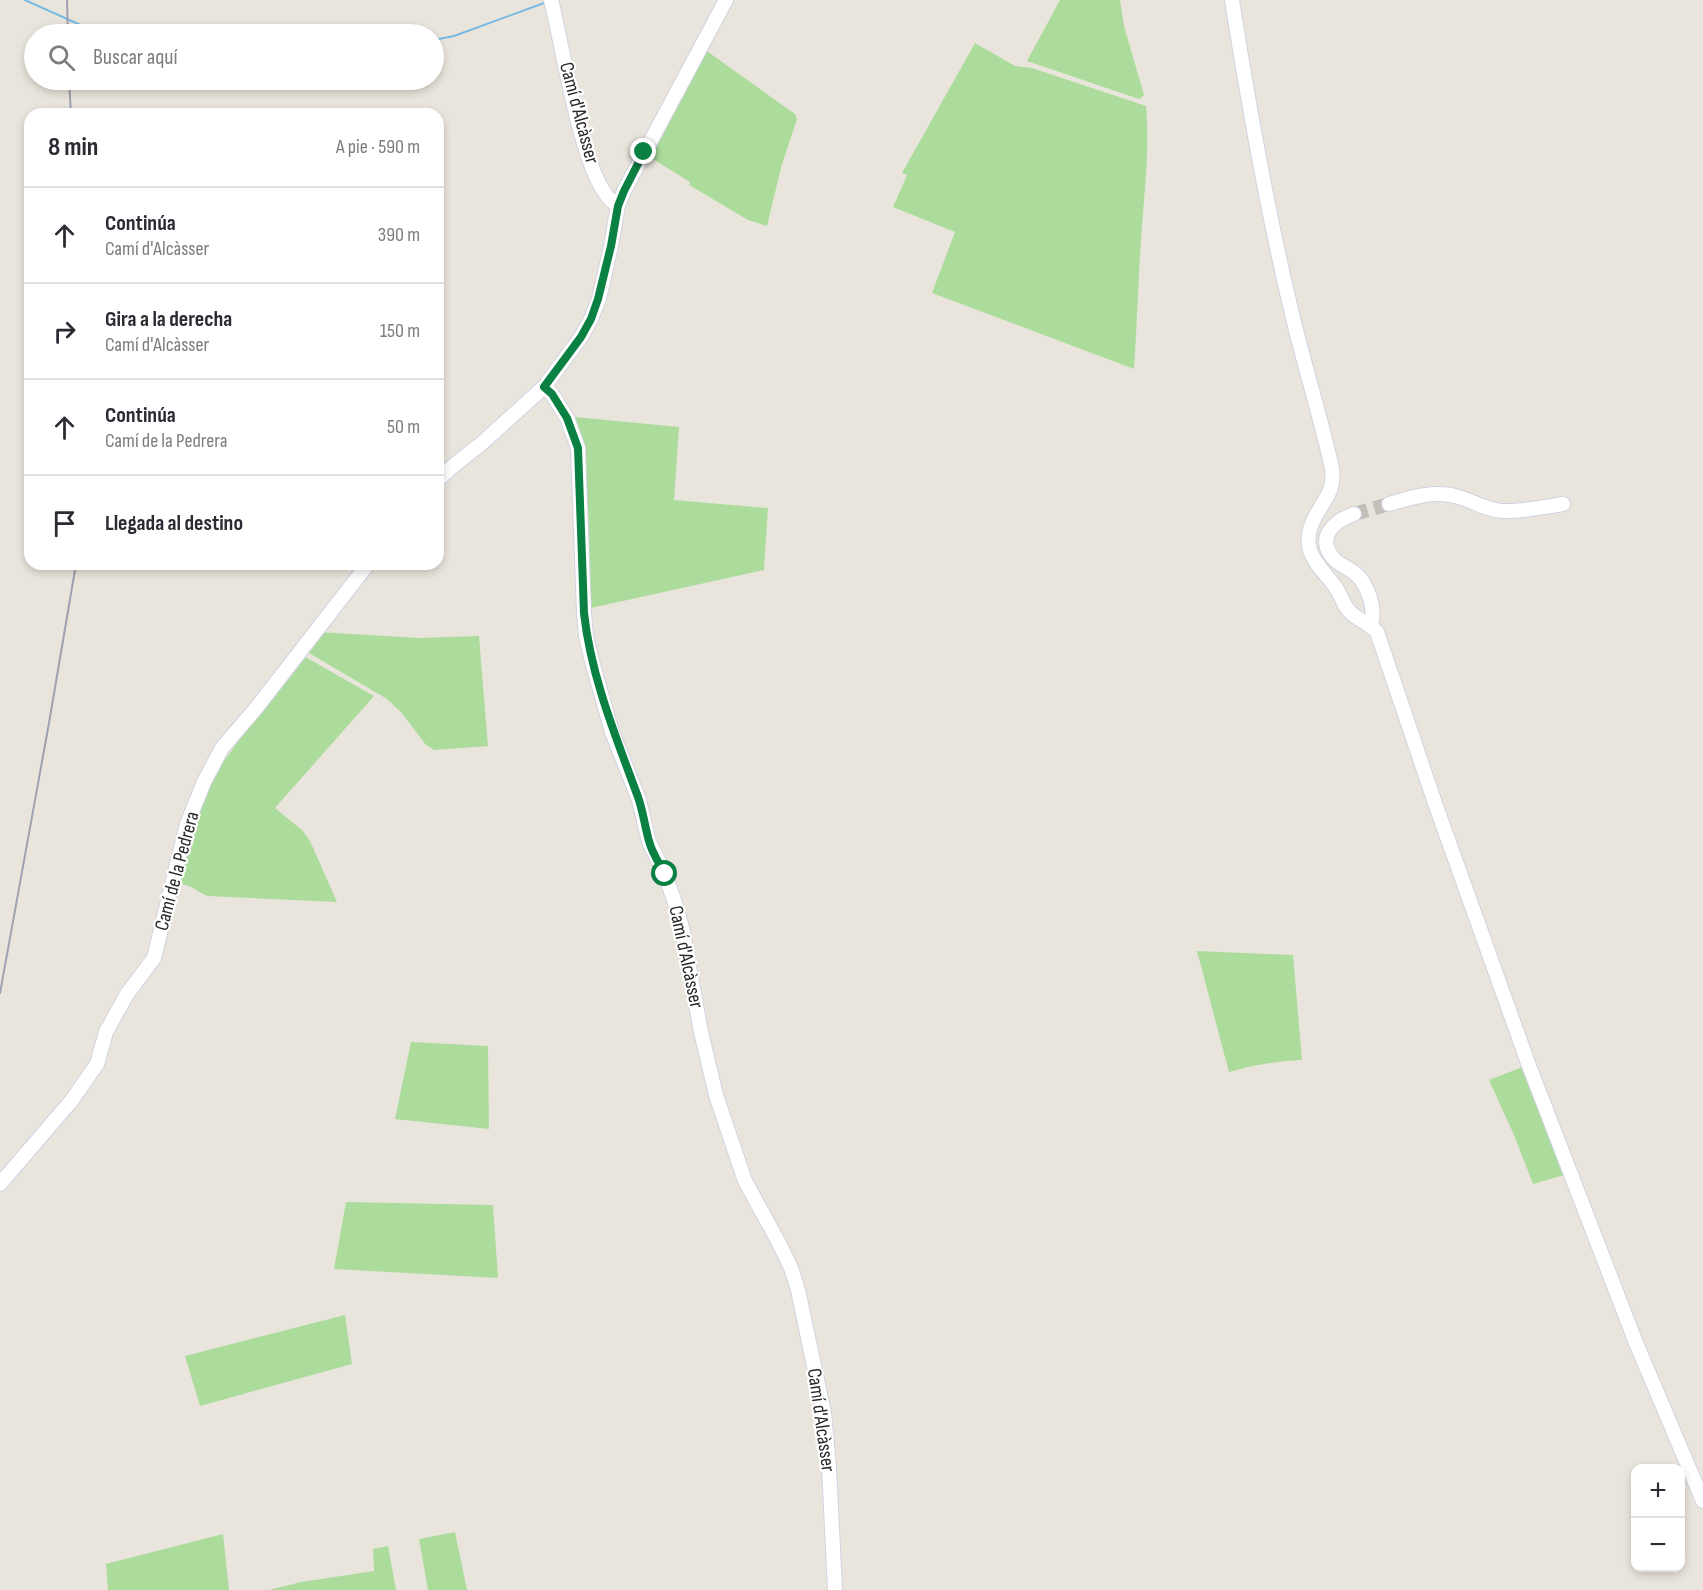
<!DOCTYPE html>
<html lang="es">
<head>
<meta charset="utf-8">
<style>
  body { margin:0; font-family:"Sofia Sans Condensed",sans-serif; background:#f2f2f3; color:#2b2b33 }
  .controls { position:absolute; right:18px; bottom:18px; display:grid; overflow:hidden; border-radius:12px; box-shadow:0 3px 9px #0003 }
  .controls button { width:54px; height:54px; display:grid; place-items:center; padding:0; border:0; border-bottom:2px solid #e1e1e2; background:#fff; color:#2b2b33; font:30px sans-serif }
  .stop { position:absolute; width:18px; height:18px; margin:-14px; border:4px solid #0b8043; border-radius:50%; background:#fff }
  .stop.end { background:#0b8043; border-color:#fff; box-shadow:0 2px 6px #0008 }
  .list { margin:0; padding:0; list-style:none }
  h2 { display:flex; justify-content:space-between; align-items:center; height:78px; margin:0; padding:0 24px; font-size:26px }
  h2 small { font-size:20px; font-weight:400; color:#7c7c81 }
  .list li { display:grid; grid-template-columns:39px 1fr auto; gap:18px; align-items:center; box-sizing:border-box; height:96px; padding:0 24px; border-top:2px solid #e1e1e2 }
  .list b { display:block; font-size:22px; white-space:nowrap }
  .list p { margin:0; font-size:20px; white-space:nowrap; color:#7c7c81 }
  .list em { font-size:20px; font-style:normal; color:#7c7c81 }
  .icon { flex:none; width:33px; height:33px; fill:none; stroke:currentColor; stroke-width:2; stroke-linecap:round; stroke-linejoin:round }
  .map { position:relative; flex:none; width:1703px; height:1590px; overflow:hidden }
  .search { position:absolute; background:#fff; box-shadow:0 3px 9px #0003; left:24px; top:24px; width:420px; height:66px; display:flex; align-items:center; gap:15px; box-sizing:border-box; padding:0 21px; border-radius:33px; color:#7c7c81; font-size:22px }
  .panel { position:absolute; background:#fff; box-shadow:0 3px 9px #0003; left:24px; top:108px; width:420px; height:462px; border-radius:18px }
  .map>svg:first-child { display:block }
</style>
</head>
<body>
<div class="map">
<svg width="1703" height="1590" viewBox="0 0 1703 1590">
  <rect width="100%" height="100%" fill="#eae5dc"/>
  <g fill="#abdc9c">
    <path d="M 1060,0 L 1120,0 L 1124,26 L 1144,95 L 1139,99 L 1027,61 Z"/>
    <path d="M 975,43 L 1015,66 L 1032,68 L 1146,106 C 1150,151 1144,195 1141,240 C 1138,283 1137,326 1134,369 L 932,293 L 955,232 L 893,207 L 907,175 L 902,173 Z"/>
    <path d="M 704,49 L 795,114 L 797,119 L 782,164 L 767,226 L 748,220 L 689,185 L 690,182 L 648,156 Z"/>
    <path d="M 575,417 L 679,427 L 674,500 L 768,508 L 764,570 L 591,608 L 582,448 Z"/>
    <path d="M 318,632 L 419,638 L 479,636 L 488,746 L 434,750 L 426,745 L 401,712 L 387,699 L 304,650 Z"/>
    <path d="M 300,654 L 374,696 L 275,808 L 303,831 L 310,841 L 337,902 L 208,896 C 197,893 192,883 180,885 L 188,850 L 205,794 L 224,761 Z"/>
    <path d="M 1197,951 L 1293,955 L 1302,1060 C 1276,1061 1253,1065 1229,1072 Z"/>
    <path d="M 411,1042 L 488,1046 L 489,1129 L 395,1119 Z"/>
    <path d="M 1525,1066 L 1564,1175 L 1533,1184 L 1514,1135 L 1489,1080 Z"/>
    <path d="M 346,1202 L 493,1205 L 498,1278 L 334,1269 Z"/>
    <path d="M 345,1315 L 352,1364 L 200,1406 L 185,1356 Z"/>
    <path d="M 455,1532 L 467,1590 L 428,1590 L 419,1539 Z"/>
    <path d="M 223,1534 L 229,1590 L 108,1590 L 106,1564 Z"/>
    <path d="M 388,1546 L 396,1590 L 269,1590 L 301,1582 L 374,1571 L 373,1549 Z"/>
  </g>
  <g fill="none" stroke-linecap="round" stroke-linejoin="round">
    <g stroke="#77bbe3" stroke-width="2">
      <path d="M 25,0 L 96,32 L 109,34"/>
      <path d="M 434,40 L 454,36 L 544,3"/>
    </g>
    <path stroke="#c3bfb8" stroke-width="14" stroke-dasharray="14 7" stroke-linecap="butt" d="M 1354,514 L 1389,504"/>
    <g stroke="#d1d2e0" stroke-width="16">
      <g id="minor">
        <path d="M 1232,0 C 1249,108 1268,216 1294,322 C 1306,371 1321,419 1332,468 C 1335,492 1324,499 1314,519 C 1299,550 1317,563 1334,585 C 1341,594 1343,606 1351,613 C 1360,621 1369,623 1377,632 L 1436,806 L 1528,1063 L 1636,1343 L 1703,1501"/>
        <path d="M 618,205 L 624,191 L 726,0"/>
        <path d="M 544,387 L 552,394 L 567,418 L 578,448 L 584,613 L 586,636 L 593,665 L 612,732 L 639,800 L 649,842 L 665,874 L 675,903 L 682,928 L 701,1032 L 716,1095 L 745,1181 L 779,1243 L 791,1268 L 798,1290 L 824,1413 L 829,1467 L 835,1590"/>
        <path d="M 438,480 L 453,466 L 482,443 L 544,387 L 581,337 L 591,319 L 599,299 L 611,246 L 618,205 C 583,192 562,39 551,0"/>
        <path d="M 1389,504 C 1414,497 1436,489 1462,498 C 1476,503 1488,510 1502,511 C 1523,512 1543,507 1563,504"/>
        <path d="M 1354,514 C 1334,521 1316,537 1333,558 C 1339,565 1349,568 1356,574 C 1368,585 1376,609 1371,625"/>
        <path d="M 0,1184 L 72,1100 L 97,1064 L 106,1032 L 127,994 L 154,958 L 187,824 L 204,782 L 222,748 L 257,707 L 368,564"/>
      </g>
    </g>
    <use href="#minor" stroke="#fff" stroke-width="14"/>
    <g stroke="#9fa0b1" stroke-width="2">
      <path d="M 67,0 L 68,34"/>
      <path d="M 69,80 L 71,114"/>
      <path d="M 0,993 L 49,723 L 76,564"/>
    </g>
  </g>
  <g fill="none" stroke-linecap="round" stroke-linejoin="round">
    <path stroke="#0b8043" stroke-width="8" d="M 644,152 L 624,191 L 618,206 L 611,246 L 598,299 L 591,319 L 581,337 L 544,387 L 552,394 L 567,418 L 578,448 L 584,613 C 591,677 616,737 638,797 C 643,811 645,827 649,841 C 652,853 659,863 665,874"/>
  </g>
  <g text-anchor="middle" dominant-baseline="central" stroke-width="4.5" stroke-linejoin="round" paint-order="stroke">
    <g font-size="20" fill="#292929" stroke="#fff">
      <text transform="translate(579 113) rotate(75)">Camí d'Alcàsser</text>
      <text transform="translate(177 871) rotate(-75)">Camí de la Pedrera</text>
      <text transform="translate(686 957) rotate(78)">Camí d'Alcàsser</text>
      <text transform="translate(821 1420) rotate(82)">Camí d'Alcàsser</text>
    </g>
  </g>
</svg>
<div class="controls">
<button>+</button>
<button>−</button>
</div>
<div class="stop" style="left:665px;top:874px"></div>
<div class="stop end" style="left:644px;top:152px"></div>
<div class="search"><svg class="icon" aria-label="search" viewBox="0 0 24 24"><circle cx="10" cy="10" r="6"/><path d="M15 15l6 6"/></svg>Buscar aquí</div>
<section class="panel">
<h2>8 min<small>A pie · 590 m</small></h2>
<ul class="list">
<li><svg class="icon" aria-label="ahead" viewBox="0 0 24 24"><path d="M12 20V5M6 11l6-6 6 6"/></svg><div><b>Continúa</b><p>Camí d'Alcàsser</p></div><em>390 m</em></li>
<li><svg class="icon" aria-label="right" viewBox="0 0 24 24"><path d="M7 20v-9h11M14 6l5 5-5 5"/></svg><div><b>Gira a la derecha</b><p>Camí d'Alcàsser</p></div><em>150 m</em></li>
<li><svg class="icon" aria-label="ahead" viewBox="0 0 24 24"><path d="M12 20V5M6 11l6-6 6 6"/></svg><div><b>Continúa</b><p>Camí de la Pedrera</p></div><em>50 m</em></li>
<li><svg class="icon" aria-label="arrive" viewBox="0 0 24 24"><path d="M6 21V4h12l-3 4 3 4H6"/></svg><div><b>Llegada al destino</b></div></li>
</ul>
</section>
</div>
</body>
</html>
